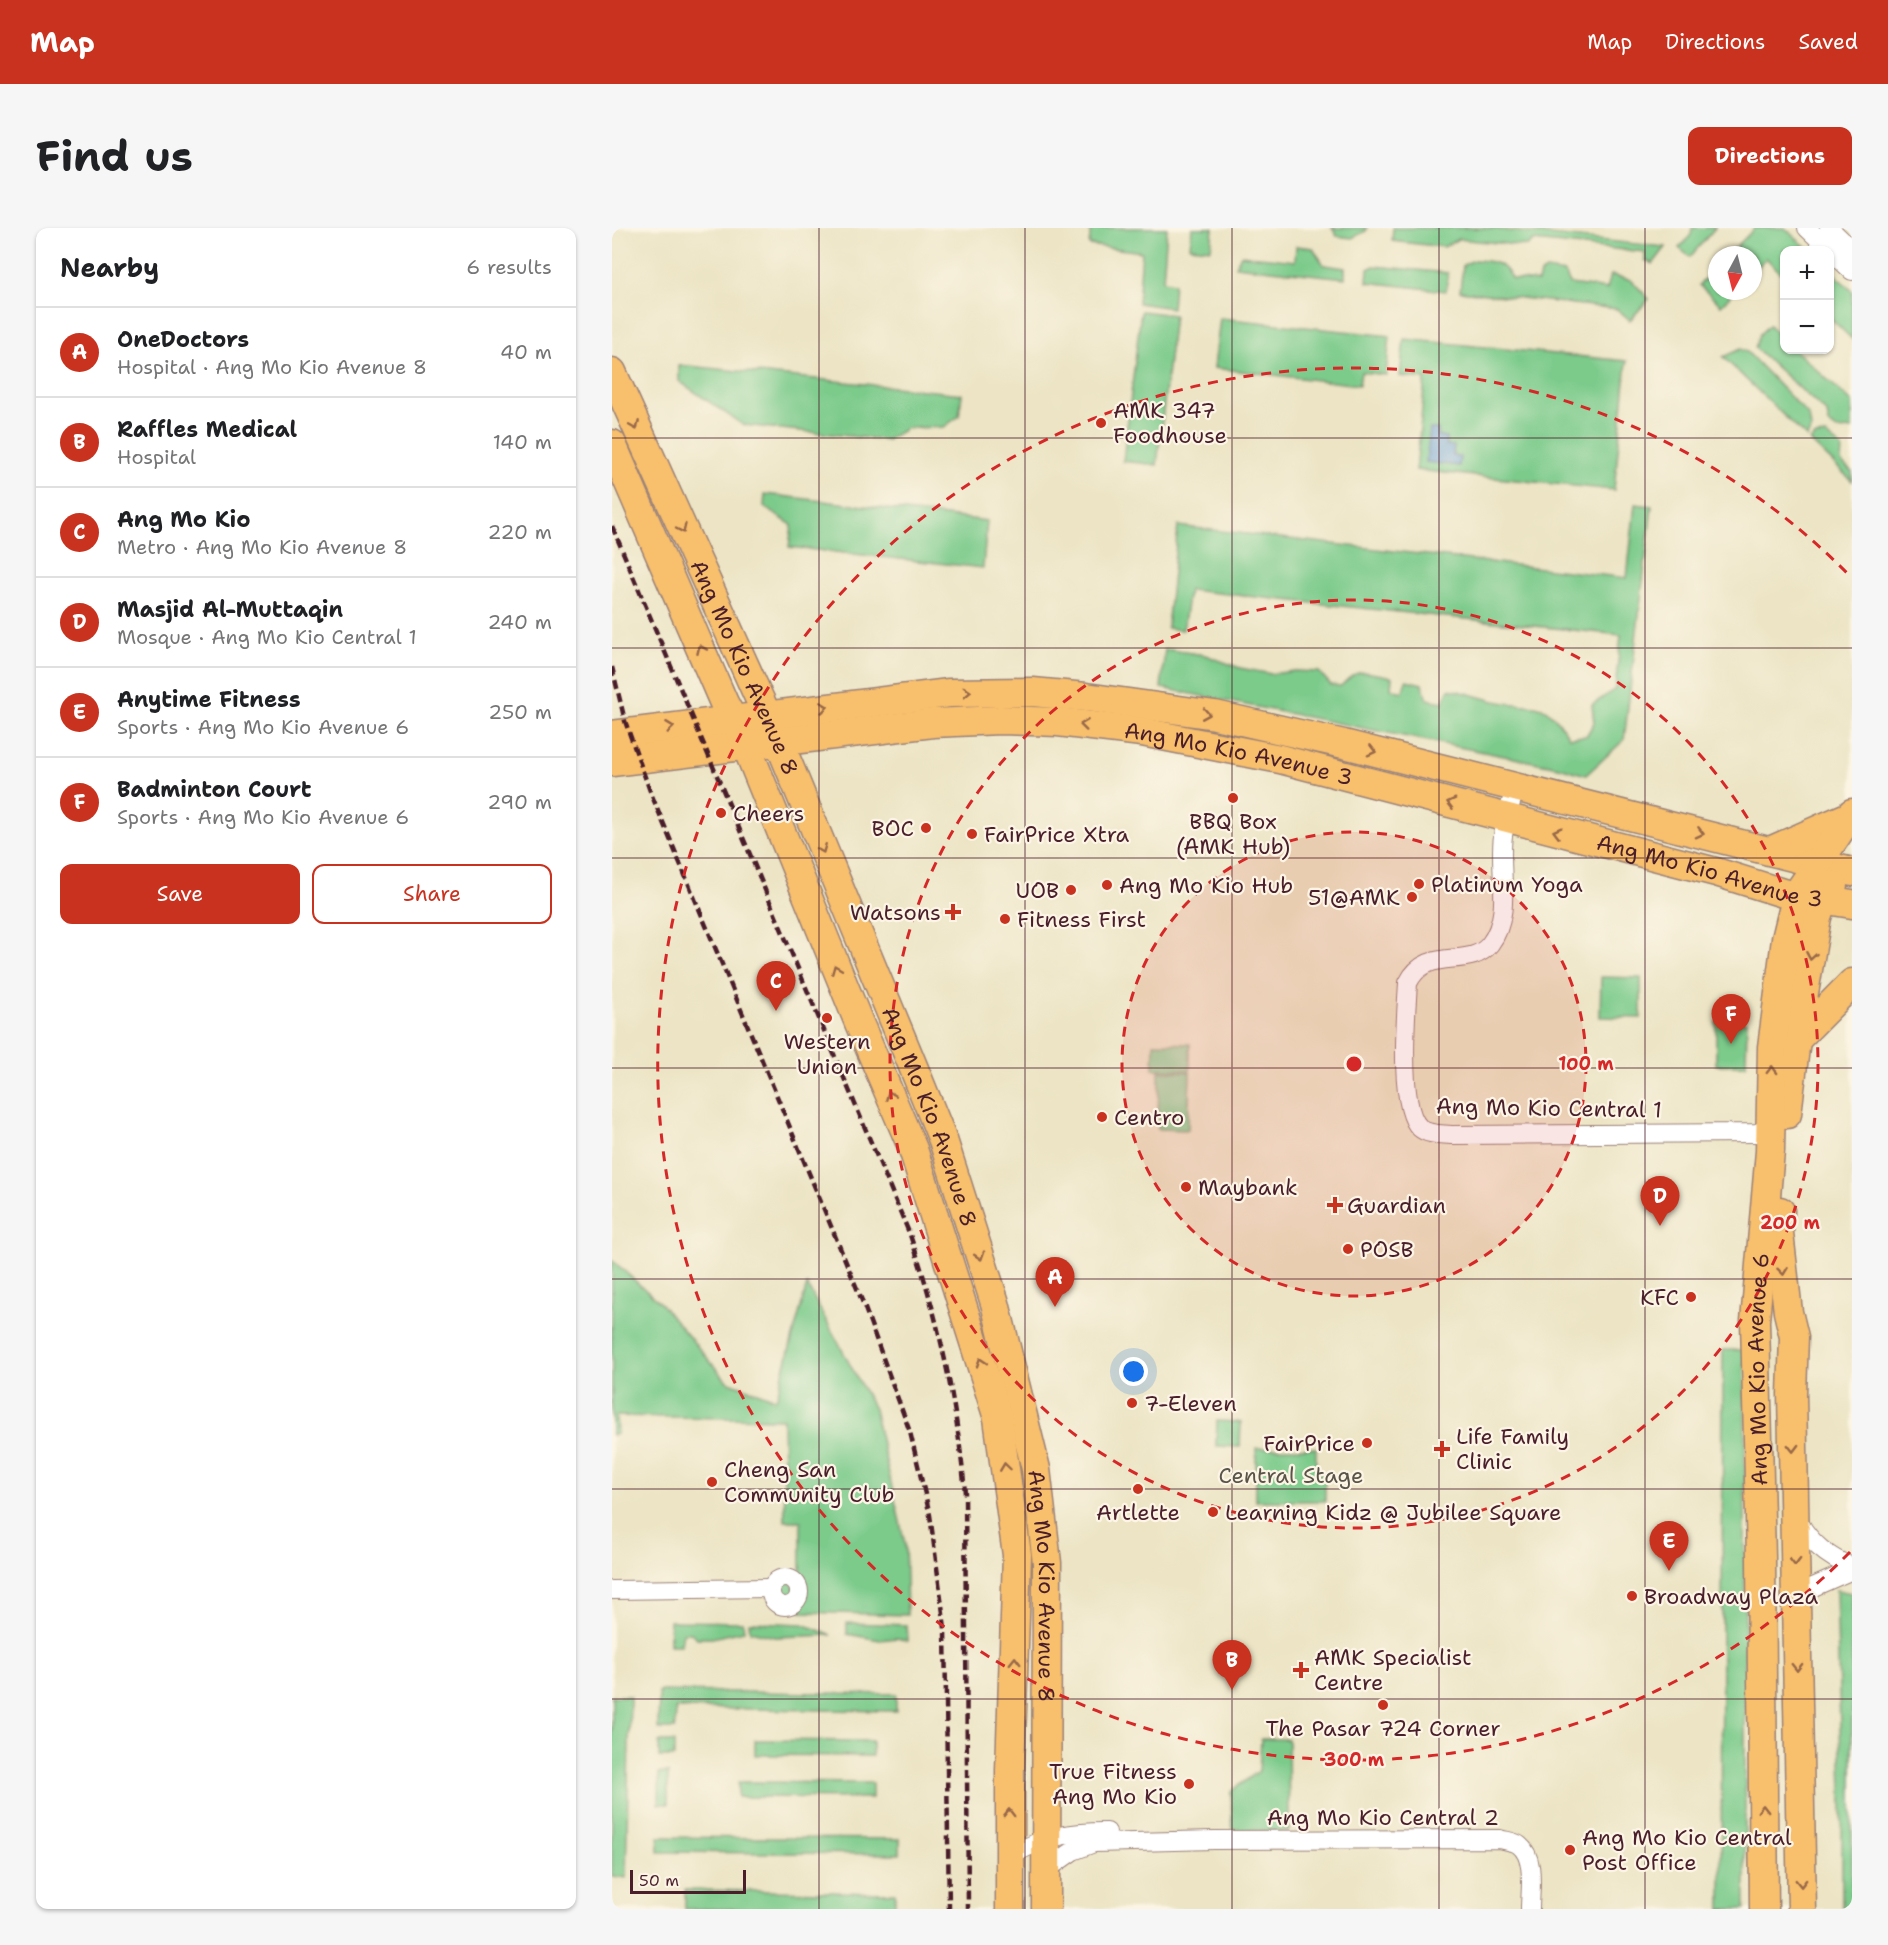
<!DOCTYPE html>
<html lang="en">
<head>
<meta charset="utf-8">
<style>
  body { margin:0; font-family:"Shantell Sans",sans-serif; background:#f6f6f6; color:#202124 }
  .controls { position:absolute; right:18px; top:18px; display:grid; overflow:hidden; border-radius:12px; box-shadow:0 2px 4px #0004 }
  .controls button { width:54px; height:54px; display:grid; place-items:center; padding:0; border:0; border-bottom:2px solid #e0e0e0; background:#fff; color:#202124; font:30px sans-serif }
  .compass { position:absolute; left:1096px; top:18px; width:54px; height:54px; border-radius:50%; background:#fff; box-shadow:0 2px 4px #0004; rotate:187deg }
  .scale { position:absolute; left:18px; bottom:15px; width:116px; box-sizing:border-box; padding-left:6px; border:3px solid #4a1f2b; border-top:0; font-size:16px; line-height:21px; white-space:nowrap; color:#4a1f2b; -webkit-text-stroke:4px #fcf5e5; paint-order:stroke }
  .you { position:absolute; left:522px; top:1144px; width:21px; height:21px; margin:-15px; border:4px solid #fff; border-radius:50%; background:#1a73e8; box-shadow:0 0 0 9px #1a73e833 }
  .badge { display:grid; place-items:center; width:39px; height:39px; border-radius:50%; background:#c8321e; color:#fff; font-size:20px; font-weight:700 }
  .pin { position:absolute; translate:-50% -50px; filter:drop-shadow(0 2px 3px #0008) }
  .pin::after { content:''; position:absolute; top:32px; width:21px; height:18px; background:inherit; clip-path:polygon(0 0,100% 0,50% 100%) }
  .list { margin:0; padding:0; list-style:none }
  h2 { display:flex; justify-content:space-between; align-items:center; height:78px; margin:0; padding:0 24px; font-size:26px }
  h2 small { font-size:20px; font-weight:400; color:#757577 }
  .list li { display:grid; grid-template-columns:39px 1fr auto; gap:18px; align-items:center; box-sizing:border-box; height:90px; padding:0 24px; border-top:2px solid #e0e0e0 }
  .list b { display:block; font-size:22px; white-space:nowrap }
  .list p { margin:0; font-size:20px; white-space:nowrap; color:#757577 }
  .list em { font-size:20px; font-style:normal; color:#757577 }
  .actions { display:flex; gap:12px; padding:18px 24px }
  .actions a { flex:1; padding:14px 0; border:2px solid #c8321e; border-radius:12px; text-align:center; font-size:21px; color:#c8321e }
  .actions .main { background:#c8321e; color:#fff }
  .map { position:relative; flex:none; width:1240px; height:1681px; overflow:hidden; border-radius:12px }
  header { display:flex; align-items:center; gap:36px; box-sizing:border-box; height:84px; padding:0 30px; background:#c8321e; color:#fff }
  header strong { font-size:28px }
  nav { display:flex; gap:33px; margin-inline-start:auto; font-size:21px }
  .intro { display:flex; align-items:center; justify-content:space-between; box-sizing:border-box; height:144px; padding:0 36px }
  h1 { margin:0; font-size:42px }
  .button { padding:15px 27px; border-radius:12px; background:#c8321e; color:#fff; font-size:21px; font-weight:700 }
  main { display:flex; gap:36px; padding:0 36px }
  aside { flex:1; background:#fff; border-radius:12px; box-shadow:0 2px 4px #0004 }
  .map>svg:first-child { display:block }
</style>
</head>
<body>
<header>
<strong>Map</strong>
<nav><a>Map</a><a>Directions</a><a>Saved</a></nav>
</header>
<div class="intro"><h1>Find us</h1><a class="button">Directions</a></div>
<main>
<aside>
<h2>Nearby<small>6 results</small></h2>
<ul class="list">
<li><span class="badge">A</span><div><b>OneDoctors</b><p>Hospital · Ang Mo Kio Avenue 8</p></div><em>40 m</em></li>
<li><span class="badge">B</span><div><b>Raffles Medical</b><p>Hospital</p></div><em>140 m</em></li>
<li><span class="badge">C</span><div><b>Ang Mo Kio</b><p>Metro · Ang Mo Kio Avenue 8</p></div><em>220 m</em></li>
<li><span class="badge">D</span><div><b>Masjid Al-Muttaqin</b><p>Mosque · Ang Mo Kio Central 1</p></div><em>240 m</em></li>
<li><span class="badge">E</span><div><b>Anytime Fitness</b><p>Sports · Ang Mo Kio Avenue 6</p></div><em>250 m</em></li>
<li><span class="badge">F</span><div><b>Badminton Court</b><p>Sports · Ang Mo Kio Avenue 6</p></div><em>290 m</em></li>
</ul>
<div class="actions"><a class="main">Save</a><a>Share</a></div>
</aside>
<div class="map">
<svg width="1240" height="1681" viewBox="0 0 1240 1681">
  <rect width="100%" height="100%" fill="#fcf5e5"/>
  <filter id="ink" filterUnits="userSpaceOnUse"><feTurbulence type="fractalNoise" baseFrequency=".0167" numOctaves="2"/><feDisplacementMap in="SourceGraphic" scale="12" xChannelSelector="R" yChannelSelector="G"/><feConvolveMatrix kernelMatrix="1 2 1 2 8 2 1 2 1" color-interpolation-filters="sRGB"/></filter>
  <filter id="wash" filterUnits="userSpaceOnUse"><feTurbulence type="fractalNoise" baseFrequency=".008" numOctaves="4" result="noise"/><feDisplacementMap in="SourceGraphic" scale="24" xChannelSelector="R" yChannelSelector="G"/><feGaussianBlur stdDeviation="1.35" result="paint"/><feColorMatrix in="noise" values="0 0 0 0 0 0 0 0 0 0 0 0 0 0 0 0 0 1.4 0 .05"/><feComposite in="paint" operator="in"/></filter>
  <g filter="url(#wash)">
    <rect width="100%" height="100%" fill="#ece4c4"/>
    <g fill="#7bcb8b" stroke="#62755b" stroke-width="1.5">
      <path d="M 479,0 L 555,0 L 551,53 L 562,55 L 560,80 L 526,75 L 530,24 L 477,17 Z"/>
      <path d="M 580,0 L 601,0 L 599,21 L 578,19 Z"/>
      <path d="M 720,0 L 755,0 L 754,3 L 740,10 L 725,8 Z"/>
      <path d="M 781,0 L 872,0 L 1054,19 L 1041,36 L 1033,32 L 1033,24 L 921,13 L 916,18 L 846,11 L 832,19 L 780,13 Z"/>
      <path d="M 1080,0 L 1103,0 L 1078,29 L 1067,20 L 1079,7 Z"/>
      <path d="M 1143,0 L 1173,0 L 1197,22 L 1172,22 L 1172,48 L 1154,30 L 1141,44 L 1141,27 L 1116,27 Z"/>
      <path d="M 684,18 L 701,20 L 712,37 L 733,40 L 733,50 L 623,38 L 629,27 L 683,33 Z"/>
      <path d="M 862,32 C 880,33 892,34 900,51 L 926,54 L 928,46 L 934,42 L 953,45 L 958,56 L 995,61 L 999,47 L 1019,52 L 1037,71 L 1018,92 L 1005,81 L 848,63 L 851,37 Z"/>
      <path d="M 762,38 L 836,45 L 834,63 L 755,54 L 756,41 Z"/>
      <path d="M 1105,39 L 1105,63 L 1123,63 L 1109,77 L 1087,57 Z"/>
      <path d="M 1218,42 L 1240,63 L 1240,111 L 1218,90 Z"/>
      <path d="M 529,83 L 562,87 L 545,237 L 511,233 Z"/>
      <path d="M 608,90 L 778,108 L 774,147 L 749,144 L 747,157 L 602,140 Z"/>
      <path d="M 1157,97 L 1172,112 L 1172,122 L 1183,122 L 1240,174 L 1240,201 L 1225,202 L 1217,196 L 1215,185 L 1143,120 L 1147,107 Z"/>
      <path d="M 792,111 L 1015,133 L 1002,262 L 804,242 L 813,151 L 788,148 Z"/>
      <path d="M 1128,121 L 1135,124 L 1197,188 L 1199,200 L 1195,210 L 1111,129 Z"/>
      <path d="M 67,137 L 350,166 L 347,188 L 332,199 L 295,200 L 275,212 L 131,197 L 67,153 Z"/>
      <path d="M 1214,207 L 1230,220 L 1229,234 L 1240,244 L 1240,253 L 1198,213 L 1204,208 Z"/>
      <path d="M 153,266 L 375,293 L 371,340 L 177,319 L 180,297 L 152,279 Z"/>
      <path d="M 1023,276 L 1040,278 L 1012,512 L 974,547 L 947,539 L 549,460 L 553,421 L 593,427 L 628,440 L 659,446 L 683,443 L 707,444 L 719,457 L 729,458 C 747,437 754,445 780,449 L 779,461 L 791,464 L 794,452 L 810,456 L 815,471 L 831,474 L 837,461 C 853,464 867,469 883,473 C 924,482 931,467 957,509 L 974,508 L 982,495 L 980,477 L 1003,461 L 1009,407 L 577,362 L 571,402 L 555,400 L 566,298 L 1015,350 Z"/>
      <path d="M 989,749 L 1029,750 L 1029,790 L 988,789 Z"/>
      <path d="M 1104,794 L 1135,794 L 1134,837 L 1104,837 Z"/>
      <path d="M 542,815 L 578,816 L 578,842 L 541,841 Z"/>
      <path d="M 547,843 L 578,844 L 576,902 L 546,901 Z"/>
      <path d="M 0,1032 L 48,1075 L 115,1153 L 164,1171 L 195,1057 L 262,1181 L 293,1316 L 295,1387 L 189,1384 L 189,1293 L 173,1293 L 171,1191 L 4,1188 L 5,1206 L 0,1207 Z"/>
      <path d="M 1111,1122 L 1133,1122 L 1133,1681 L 1109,1681 Z"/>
      <path d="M 605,1193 L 629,1194 L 628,1219 L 604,1218 Z"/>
      <path d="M 644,1220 L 704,1220 L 704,1246 L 713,1246 L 713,1273 L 644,1273 Z"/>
      <circle cx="173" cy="1363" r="10"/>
      <path d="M 1224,1362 L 1240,1365 L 1240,1681 L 1230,1681 L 1230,1565 Z"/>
      <path d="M 58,1393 L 131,1394 L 132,1403 L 100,1410 L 85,1410 L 79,1405 L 71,1405 L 69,1417 L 58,1417 Z"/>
      <path d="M 137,1394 L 191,1396 L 219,1407 L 163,1409 L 138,1403 Z"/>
      <path d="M 235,1395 L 295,1397 L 296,1413 L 285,1410 L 268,1412 L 235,1406 Z"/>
      <path d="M 47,1463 L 284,1466 L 284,1483 L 64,1480 L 63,1501 L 46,1501 Z"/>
      <path d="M 0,1468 L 18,1468 L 14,1650 L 0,1648 Z"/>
      <path d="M 649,1511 L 676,1511 L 677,1603 L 620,1602 L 619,1563 L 647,1543 Z"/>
      <path d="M 143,1512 L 260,1513 L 260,1528 L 143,1527 Z"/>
      <rect x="47" y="1514" width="15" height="15"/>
      <rect x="47" y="1545" width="9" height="31"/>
      <path d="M 126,1554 L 260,1555 L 260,1570 L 126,1569 Z"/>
      <path d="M 47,1609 L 288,1611 L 288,1626 L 47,1624 Z"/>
      <path d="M 73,1662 L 283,1665 L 283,1681 L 73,1681 Z"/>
    </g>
    <path fill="#659dd3" stroke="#585e7f" stroke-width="1.5" d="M 818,201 L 826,201 L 826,208 L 834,209 L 834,217 L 842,218 L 841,227 L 848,229 L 847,238 L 814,234 Z"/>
  </g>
  <g filter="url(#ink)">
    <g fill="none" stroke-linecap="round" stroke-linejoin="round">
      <g stroke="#9b8278" stroke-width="20">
        <g id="minor">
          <path d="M 1195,0 L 1240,43"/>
          <path d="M 1217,0 L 1240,22"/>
          <path d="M 903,560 C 899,576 893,592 891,608 C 886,643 901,686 878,716 C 857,743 815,716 796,755 C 794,786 786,880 808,900 C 816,907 829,906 839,907 L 1146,905 L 1159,897"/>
          <path d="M 1185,1291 C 1197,1314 1215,1329 1240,1339"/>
          <circle cx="173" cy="1364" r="14"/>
          <path d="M 0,1362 L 159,1360"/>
          <path d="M 1184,1381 L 1199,1360 L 1240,1342"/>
          <path d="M 398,1629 C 429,1608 458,1604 495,1604"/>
          <path d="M 434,1642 L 461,1623 L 482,1615 L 602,1612 L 888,1611 C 893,1613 902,1613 907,1617 C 924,1630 918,1662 918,1681"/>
        </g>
      </g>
      <g stroke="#9b8278" stroke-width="31">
        <g id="primary">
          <path id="s1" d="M 0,144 L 167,514 L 298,831 L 331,912 L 383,1075 L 424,1241 L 435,1335 L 434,1681"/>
          <path d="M 0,216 L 112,475 L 134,517 L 247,795 L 301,921 L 386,1190 L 405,1327 L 398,1542 L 398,1681"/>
          <path d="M 0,507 L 337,465 L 421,464 L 474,469 L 603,487 L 732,516 L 1240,644"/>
          <path id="s2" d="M 0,534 L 321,495 L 388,492 L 446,494 L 530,504 L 668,531 L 1104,644 L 1171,665 L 1240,676"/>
          <path d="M 1158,623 L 1233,590"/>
          <path d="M 1184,812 L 1240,755"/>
          <path d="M 1175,886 L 1184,812 L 1205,689 L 1211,671 L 1221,657"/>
          <path d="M 1168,983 L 1167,1005 L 1176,1084 L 1182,1109 L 1180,1166 L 1190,1681"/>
          <path id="s3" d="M 1152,1681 L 1149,1329 L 1143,1093 L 1158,923 L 1160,819 L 1174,711 L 1185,666 L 1240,585"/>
        </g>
      </g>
      <use href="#minor" stroke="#fff" stroke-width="18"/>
      <use href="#primary" stroke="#f8bf6c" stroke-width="28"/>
      <g stroke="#4a1f2b" stroke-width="4.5" stroke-dasharray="9 4.5" stroke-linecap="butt">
        <path d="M 0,298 L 298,1007 C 327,1091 345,1176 353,1265 L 356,1681"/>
        <path d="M 0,439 L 13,493 L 38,563 L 251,1075 L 298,1204 L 318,1287 L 333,1400 L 337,1681"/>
      </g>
    </g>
    <defs><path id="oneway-chevron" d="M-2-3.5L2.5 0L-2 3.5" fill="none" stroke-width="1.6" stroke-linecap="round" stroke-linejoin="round" transform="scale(1.5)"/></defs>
    <g stroke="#986748">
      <use href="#oneway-chevron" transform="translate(23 198) rotate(67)"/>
      <use href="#oneway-chevron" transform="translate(70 301) rotate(65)"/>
      <use href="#oneway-chevron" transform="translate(89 421) rotate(-114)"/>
      <use href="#oneway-chevron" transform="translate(355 464) rotate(-3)"/>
      <use href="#oneway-chevron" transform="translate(212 479) rotate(-7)"/>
      <use href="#oneway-chevron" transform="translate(594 486) rotate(10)"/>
      <use href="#oneway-chevron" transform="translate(472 497) rotate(-173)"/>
      <use href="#oneway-chevron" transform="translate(58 499) rotate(-7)"/>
      <use href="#oneway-chevron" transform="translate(760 523) rotate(14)"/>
      <use href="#oneway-chevron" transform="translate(839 575) rotate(-165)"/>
      <use href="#oneway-chevron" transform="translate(945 604) rotate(-165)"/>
      <use href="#oneway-chevron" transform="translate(1088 605) rotate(14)"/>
      <use href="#oneway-chevron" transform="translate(210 621) rotate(68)"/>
      <use href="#oneway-chevron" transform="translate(1199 728) rotate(100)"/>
      <use href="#oneway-chevron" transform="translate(224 741) rotate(-112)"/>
      <use href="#oneway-chevron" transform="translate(1160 842) rotate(-89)"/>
      <use href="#oneway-chevron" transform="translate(278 867) rotate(-113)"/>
      <use href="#oneway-chevron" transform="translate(368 1028) rotate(72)"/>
      <use href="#oneway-chevron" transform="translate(1171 1043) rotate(83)"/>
      <use href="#oneway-chevron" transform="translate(369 1134) rotate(-108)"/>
      <use href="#oneway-chevron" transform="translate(1181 1220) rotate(89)"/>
      <use href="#oneway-chevron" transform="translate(393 1239) rotate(-98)"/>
      <use href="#oneway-chevron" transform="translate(1183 1334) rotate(89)"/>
      <use href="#oneway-chevron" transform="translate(403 1433) rotate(-89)"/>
      <use href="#oneway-chevron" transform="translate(1185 1439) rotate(89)"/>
      <use href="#oneway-chevron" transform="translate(1151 1581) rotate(-90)"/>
      <use href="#oneway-chevron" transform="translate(397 1585) rotate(-90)"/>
      <use href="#oneway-chevron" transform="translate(1189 1655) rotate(89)"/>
    </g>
  </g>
  <path fill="none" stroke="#4a1f2b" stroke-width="1.5" stroke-opacity="0.55" d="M 207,0 L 207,1681M 413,0 L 413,1681M 620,0 L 620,1681M 827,0 L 827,1681M 1033,0 L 1033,1681M 0,210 L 1240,210M 0,420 L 1240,420M 0,630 L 1240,630M 0,840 L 1240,840M 0,1051 L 1240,1051M 0,1261 L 1240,1261M 0,1471 L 1240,1471"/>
  <circle cx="742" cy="836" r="232" fill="#d62828" fill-opacity=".12"/>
  <g fill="none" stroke="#d62828" stroke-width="3" stroke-dasharray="10 8">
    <circle cx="742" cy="836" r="232"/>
    <circle cx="742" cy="836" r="464"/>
    <path d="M1238 1324A696 696 0 1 1 1238 348"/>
  </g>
  <g fill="#c8321e" stroke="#fcf5e5" stroke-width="2">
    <circle cx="489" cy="195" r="6"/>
    <circle cx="621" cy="570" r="6"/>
    <circle cx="109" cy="585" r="6"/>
    <circle cx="314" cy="600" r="6"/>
    <circle cx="360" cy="606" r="6"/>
    <circle cx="807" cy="656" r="6"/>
    <circle cx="495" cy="657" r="6"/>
    <circle cx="459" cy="662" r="6"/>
    <circle cx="800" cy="669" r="6"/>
    <path d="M338 675h6v6h6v6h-6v6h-6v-6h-6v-6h6z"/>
    <circle cx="393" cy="691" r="6"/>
    <circle cx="215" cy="790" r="6"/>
    <circle cx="490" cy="889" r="6"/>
    <circle cx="574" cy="959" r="6"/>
    <path d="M720 968h6v6h6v6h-6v6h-6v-6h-6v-6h6z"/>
    <circle cx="736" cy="1021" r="6"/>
    <circle cx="1079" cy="1069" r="6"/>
    <circle cx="520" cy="1175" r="6"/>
    <circle cx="755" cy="1215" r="6"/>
    <path d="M827 1212h6v6h6v6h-6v6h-6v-6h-6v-6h6z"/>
    <circle cx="100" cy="1254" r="6"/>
    <circle cx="526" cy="1261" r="6"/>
    <circle cx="601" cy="1284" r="6"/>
    <circle cx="1020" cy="1368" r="6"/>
    <path d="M686 1433h6v6h6v6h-6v6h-6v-6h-6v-6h6z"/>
    <circle cx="771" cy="1477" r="6"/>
    <circle cx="577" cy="1556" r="6"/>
    <circle cx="958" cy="1622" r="6"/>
  </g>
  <g text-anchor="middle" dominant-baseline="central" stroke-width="4.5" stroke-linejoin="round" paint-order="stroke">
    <g font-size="22" fill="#4a1f2b" stroke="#fcf5e5" text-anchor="start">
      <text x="501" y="182">AMK 347<tspan x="501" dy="25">Foodhouse</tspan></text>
      <text x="121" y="585">Cheers</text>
      <text x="621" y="593" text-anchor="middle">BBQ Box<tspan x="621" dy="25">(AMK Hub)</tspan></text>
      <text x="302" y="600" text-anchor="end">BOC</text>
      <text x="372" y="606">FairPrice Xtra</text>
      <text x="819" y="656">Platinum Yoga</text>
      <text x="507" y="657">Ang Mo Kio Hub</text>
      <text x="447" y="662" text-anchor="end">UOB</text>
      <text x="788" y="669" text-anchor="end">51@AMK</text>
      <text x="329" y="684" text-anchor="end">Watsons</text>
      <text x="405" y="691">Fitness First</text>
      <text x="215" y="813" text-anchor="middle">Western<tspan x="215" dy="25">Union</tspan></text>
      <text x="502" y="889">Centro</text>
      <text x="586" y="959">Maybank</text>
      <text x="735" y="977">Guardian</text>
      <text x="748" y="1021">POSB</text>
      <text x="1067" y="1069" text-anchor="end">KFC</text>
      <text x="532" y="1175">7-Eleven</text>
      <text x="844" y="1208">Life Family<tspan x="844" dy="25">Clinic</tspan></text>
      <text x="743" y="1215" text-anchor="end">FairPrice</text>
      <text x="112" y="1241">Cheng San<tspan x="112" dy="25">Community Club</tspan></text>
      <text x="526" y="1284" text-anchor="middle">Artlette</text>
      <text x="613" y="1284">Learning Kidz @ Jubilee Square</text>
      <text x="1032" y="1368">Broadway Plaza</text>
      <text x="702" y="1429">AMK Specialist<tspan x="702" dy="25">Centre</tspan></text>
      <text x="771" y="1500" text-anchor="middle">The Pasar 724 Corner</text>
      <text x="565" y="1543" text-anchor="end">True Fitness<tspan x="565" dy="25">Ang Mo Kio</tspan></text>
      <text x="970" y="1609">Ang Mo Kio Central<tspan x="970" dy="25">Post Office</tspan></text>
    </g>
    <g font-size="22" fill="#4a1f2b" stroke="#fcf5e5">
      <text stroke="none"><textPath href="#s1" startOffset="324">Ang Mo Kio Avenue 8</textPath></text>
      <text stroke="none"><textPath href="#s2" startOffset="632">Ang Mo Kio Avenue 3</textPath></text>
      <text stroke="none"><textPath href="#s2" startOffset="1118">Ang Mo Kio Avenue 3</textPath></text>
      <text transform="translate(937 880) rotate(1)">Ang Mo Kio Central 1</text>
      <text stroke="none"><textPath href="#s1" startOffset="810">Ang Mo Kio Avenue 8</textPath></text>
      <text stroke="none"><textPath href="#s3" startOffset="540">Ang Mo Kio Avenue 6</textPath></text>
      <text stroke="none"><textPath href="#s1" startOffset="1296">Ang Mo Kio Avenue 8</textPath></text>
      <text x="771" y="1589">Ang Mo Kio Central 2</text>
    </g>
    <g font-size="22" fill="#595348" stroke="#fcf5e5">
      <text x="679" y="1247">Central Stage</text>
    </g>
  </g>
  <circle cx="742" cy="836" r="9" fill="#d62828" stroke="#fcf5e5" stroke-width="3"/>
  <g font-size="18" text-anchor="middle" font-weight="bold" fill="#d62828" stroke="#fcf5e5" stroke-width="4.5" stroke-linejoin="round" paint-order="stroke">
    <text x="974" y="842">100 m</text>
    <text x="1178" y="1001">200 m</text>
    <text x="742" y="1538">300 m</text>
  </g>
</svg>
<div class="controls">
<button>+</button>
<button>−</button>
</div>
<svg class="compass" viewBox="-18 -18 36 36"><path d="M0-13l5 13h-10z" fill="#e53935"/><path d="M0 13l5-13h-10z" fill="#757577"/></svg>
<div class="scale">50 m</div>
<div class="you"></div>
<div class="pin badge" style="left:443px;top:1079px">A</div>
<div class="pin badge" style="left:620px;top:1462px">B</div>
<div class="pin badge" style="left:164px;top:783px">C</div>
<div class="pin badge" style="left:1048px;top:998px">D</div>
<div class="pin badge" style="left:1057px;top:1343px">E</div>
<div class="pin badge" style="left:1119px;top:816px">F</div>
</div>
</main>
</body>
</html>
